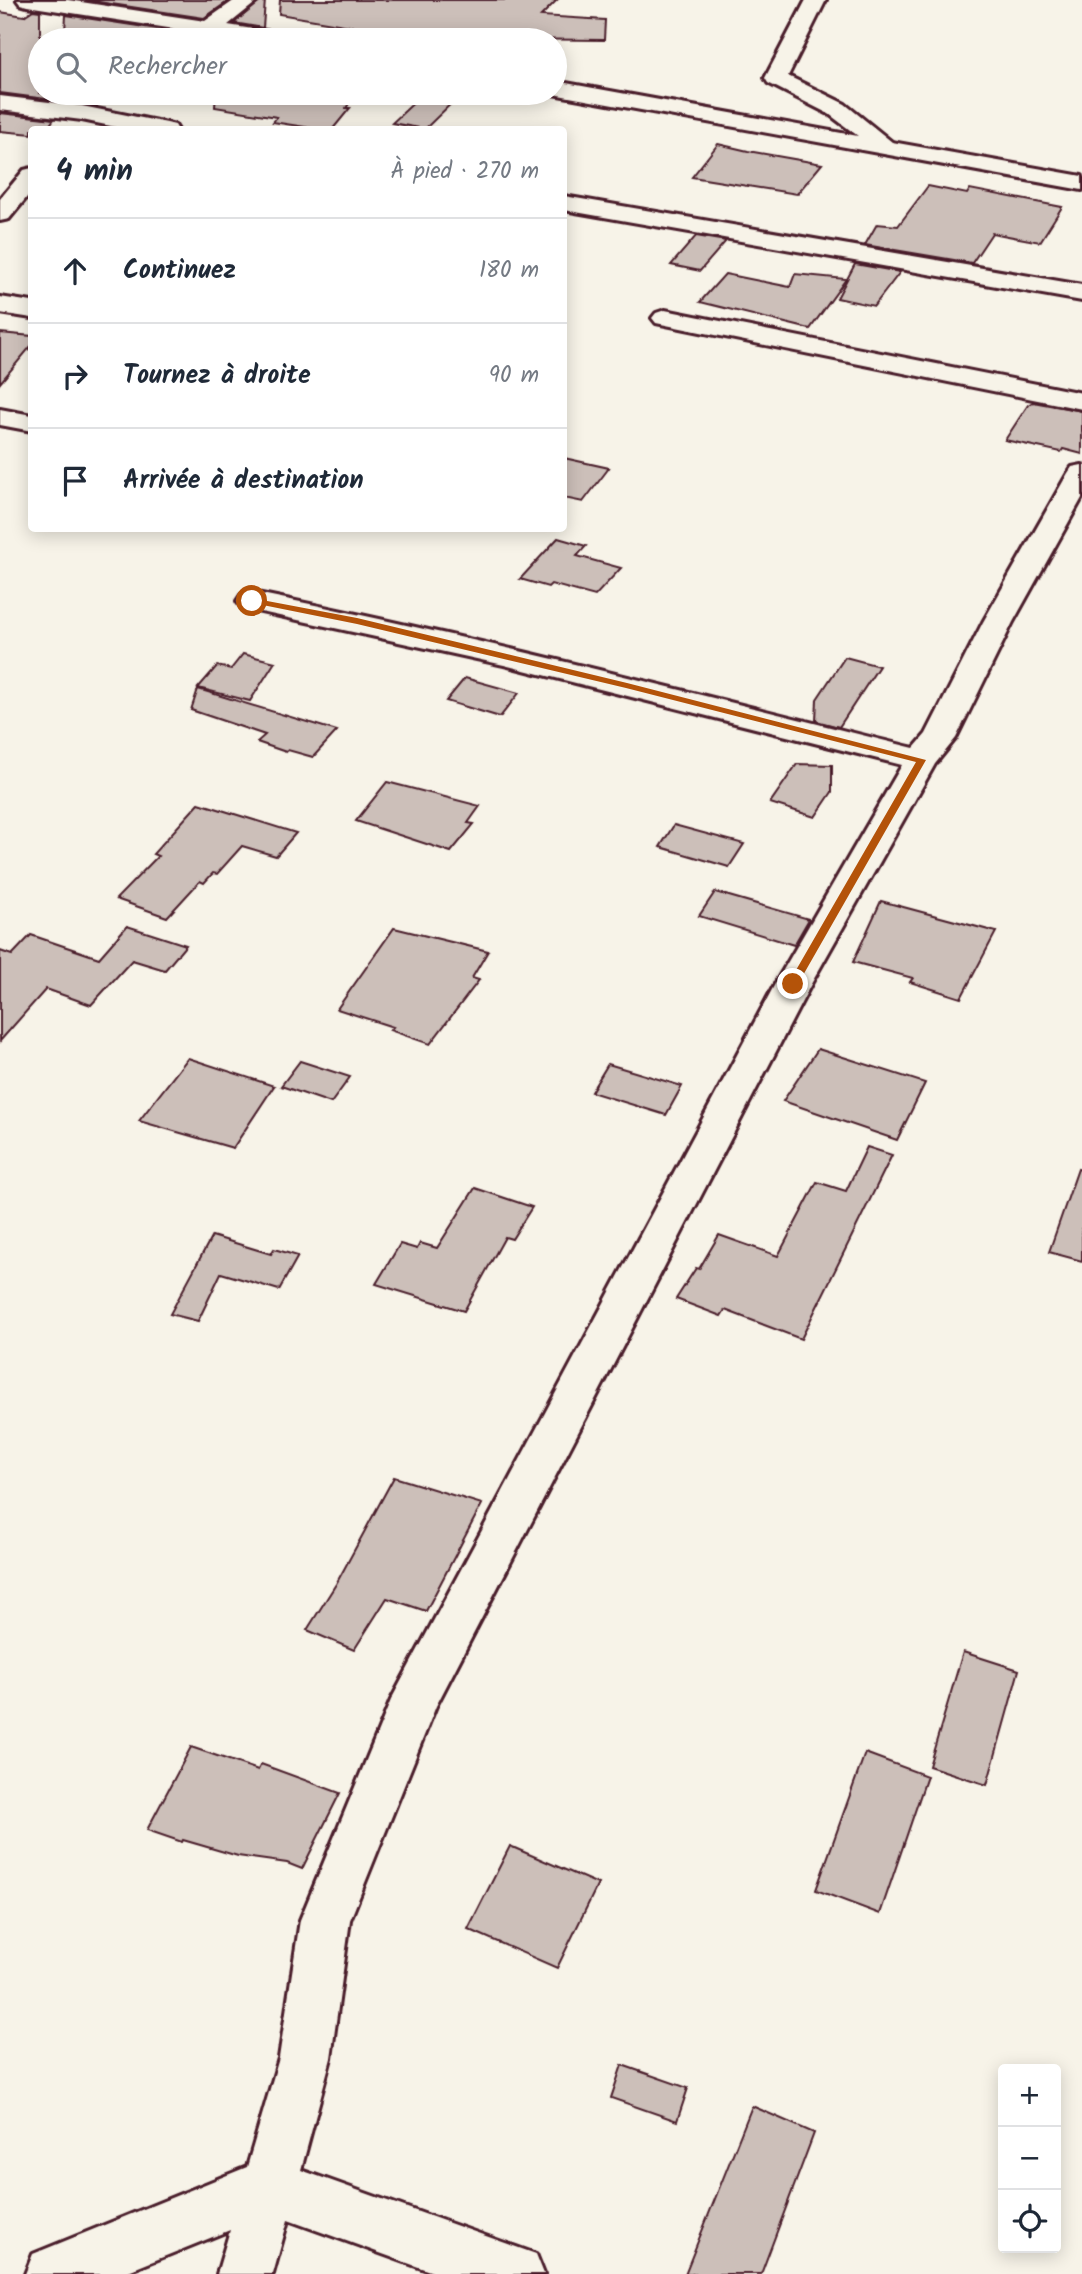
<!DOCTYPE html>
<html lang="fr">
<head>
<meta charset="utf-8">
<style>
  body { margin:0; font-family:Kalam,sans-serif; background:#f2f2f3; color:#1f2937 }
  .controls { position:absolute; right:21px; bottom:21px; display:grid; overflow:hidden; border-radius:7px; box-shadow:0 4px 18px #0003 }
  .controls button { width:63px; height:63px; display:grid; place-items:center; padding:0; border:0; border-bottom:2px solid #e0e1e3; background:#fff; color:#1f2937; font:35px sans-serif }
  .stop { position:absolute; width:21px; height:21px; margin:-16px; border:5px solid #b45309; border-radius:50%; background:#fff }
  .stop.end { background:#b45309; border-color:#fff; box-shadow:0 2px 7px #0008 }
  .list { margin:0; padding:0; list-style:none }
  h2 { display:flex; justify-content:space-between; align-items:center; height:91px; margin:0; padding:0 28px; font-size:30px }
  h2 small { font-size:23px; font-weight:400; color:#747a83 }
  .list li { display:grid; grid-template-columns:46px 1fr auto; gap:21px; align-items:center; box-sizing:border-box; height:105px; padding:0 28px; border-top:2px solid #e0e1e3 }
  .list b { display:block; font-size:26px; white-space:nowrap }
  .list em { font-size:23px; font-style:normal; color:#747a83 }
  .icon { flex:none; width:38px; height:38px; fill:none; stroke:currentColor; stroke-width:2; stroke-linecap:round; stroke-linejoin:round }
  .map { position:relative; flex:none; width:1082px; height:2274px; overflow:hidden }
  .search { position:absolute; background:#fff; box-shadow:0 4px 18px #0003; left:28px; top:28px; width:539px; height:77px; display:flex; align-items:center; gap:18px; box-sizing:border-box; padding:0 24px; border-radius:38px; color:#747a83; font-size:26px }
  .panel { position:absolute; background:#fff; box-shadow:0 4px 18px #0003; left:28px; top:126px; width:539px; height:406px; border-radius:7px }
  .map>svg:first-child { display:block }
</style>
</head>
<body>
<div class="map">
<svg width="1082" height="2274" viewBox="0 0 1082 2274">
  <rect width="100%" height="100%" fill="#f7f3e8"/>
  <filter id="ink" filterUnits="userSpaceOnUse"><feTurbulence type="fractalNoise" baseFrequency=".0143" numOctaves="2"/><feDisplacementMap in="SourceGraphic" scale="14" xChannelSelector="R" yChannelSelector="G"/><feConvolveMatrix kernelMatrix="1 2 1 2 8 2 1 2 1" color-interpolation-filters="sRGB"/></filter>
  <g filter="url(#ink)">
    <g fill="#ccbfb9" stroke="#4a1f2b" stroke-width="2">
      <path d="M 85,0 L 230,0 L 204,18 Z"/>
      <path d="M 262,0 L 265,0 L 263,28 L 234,23 Z"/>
      <path d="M 280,0 L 557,0 L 541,16 L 605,20 L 604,40 L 387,38 L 391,33 L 279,14 Z"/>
      <path d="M 33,10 L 40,11 L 40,93 L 77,93 L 69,102 L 0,93 L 0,12 L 24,16 Z"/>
      <path d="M 66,15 L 230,40 L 156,40 L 65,31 Z"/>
      <path d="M 216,93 L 294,93 L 351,101 L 346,108 L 350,108 L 332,130 L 324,130 L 273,122 L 277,117 L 215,107 Z"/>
      <path d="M 424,93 L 462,93 L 425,129 L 392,123 Z"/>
      <path d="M 0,113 L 54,119 L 46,130 L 32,130 L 32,134 L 0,131 Z"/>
      <path d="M 718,144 L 748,151 L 822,164 L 797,194 L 692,177 Z"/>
      <path d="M 928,186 L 967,194 L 970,189 L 1062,207 L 1040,242 L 992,233 L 972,263 L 865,245 L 877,224 L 898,226 Z"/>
      <path d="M 696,236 L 726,241 L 700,271 L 671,265 Z"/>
      <path d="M 855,264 L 900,272 L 874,306 L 837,298 Z"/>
      <path d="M 725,274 L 790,287 L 795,274 L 846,279 L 810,329 L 700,302 Z"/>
      <path d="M 0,333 L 32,336 L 32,345 L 0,383 Z"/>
      <path d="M 1033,402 L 1082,411 L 1082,454 L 1063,449 L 1061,452 L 1005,440 L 1028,405 Z"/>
      <path d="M 564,458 L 609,468 L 583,502 L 564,498 Z"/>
      <path d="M 558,538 L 586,546 L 577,556 L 621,568 L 595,596 L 551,584 L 548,587 L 520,579 Z"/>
      <path d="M 243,654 L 275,662 L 250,701 L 198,688 L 217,666 L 231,669 Z"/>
      <path d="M 845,657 L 879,666 L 839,727 L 816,721 L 817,699 Z"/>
      <path d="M 465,678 L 519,693 L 500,717 L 446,701 Z"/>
      <path d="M 198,689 L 337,731 L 313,757 L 288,750 L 286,752 L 257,742 L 265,735 L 191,710 Z"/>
      <path d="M 797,764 L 832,765 L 832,792 L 815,817 L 770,803 Z"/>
      <path d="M 387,782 L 480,806 L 468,823 L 474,824 L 451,852 L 356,821 Z"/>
      <path d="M 199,803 L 296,833 L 276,856 L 242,846 L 217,874 L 213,873 L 204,883 L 200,881 L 167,917 L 116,899 L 158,856 L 153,854 Z"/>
      <path d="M 674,825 L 744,844 L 729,867 L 660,847 Z"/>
      <path d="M 715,892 L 809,919 L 794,945 L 699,916 Z"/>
      <path d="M 881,901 L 996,932 L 961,998 L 910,982 L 913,978 L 853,962 Z"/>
      <path d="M 127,926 L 186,945 L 165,970 L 132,960 L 91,1005 L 46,989 L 0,1041 L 0,951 L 12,955 L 31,935 L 99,958 Z"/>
      <path d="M 394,928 L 488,951 L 472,978 L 479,980 L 430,1044 L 390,1030 L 393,1027 L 337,1009 Z"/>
      <path d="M 818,1049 L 925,1083 L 897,1140 L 783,1101 Z"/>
      <path d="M 188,1058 L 274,1086 L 233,1148 L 139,1121 Z"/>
      <path d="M 300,1061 L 350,1077 L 331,1103 L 281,1086 Z"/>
      <path d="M 608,1064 L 682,1086 L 666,1115 L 591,1092 Z"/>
      <path d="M 867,1147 L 892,1155 L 801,1339 L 725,1310 L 721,1316 L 676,1299 L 696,1268 L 699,1269 L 719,1235 L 778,1256 L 817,1182 L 846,1191 Z"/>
      <path d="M 1078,1169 L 1082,1170 L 1082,1261 L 1049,1252 Z"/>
      <path d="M 475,1188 L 532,1207 L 512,1239 L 505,1237 L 464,1311 L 376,1284 L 400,1244 L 417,1249 L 420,1243 L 437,1248 Z"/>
      <path d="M 212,1236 L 271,1254 L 274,1249 L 298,1256 L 279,1290 L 221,1273 L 198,1321 L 170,1314 Z"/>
      <path d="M 394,1477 L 482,1504 L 426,1611 L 387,1598 L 354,1650 L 307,1630 L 336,1584 Z"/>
      <path d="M 963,1652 L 1019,1670 L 987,1785 L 929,1766 Z"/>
      <path d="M 191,1747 L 258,1770 L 261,1764 L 340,1793 L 302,1869 L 287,1863 L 238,1856 L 183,1840 L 182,1842 L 147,1830 Z"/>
      <path d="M 865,1753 L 927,1776 L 880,1914 L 816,1890 Z"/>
      <path d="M 510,1846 L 598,1884 L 557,1968 L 468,1929 Z"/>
      <path d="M 622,2065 L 688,2088 L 677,2121 L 611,2098 Z"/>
      <path d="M 752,2106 L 814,2133 L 761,2274 L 685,2274 Z"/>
    </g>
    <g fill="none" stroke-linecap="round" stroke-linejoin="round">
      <g stroke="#4a1f2b" stroke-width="6">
        <g id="minor">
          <path d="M 17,0 L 68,0 L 205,21 L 235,0 L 259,0 L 228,25 L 285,34 L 293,35 L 296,40 L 245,40 L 27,6 L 20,4 Z"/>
          <path d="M 806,0 L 826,0 L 788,76 L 845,104 L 892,142 L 1082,176 L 1082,190 L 547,93 L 555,93 L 555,81 L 858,136 L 829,114 L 768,83 L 765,78 Z"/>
          <path d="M 0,96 L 82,106 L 167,123 L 175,125 L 178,130 L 130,130 L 82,120 L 0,110 Z"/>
          <path d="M 32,168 L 32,191 L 9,219 L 0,221 L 0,199 L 24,170 Z"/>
          <path d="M 564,196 L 1082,285 L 1082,301 L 564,210 Z"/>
          <path d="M 0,297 L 32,302 L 32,318 L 0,313 Z"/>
          <path d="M 665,310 L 1082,393 L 1082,409 L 656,323 L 652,318 L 656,313 Z"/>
          <path d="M 0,409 L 32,415 L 32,431 L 0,425 Z"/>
          <path d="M 1082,465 L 1082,498 L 1013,622 L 956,738 L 935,764 L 811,984 L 436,1706 L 350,1920 L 331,2058 L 301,2170 L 536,2254 L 544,2274 L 438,2274 L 288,2220 L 273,2274 L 217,2274 L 230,2230 L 121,2274 L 25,2274 L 33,2254 L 247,2167 L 279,2058 L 300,1920 L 391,1700 L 775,984 L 902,765 L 504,665 L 252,610 L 241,607 L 237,601 L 241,595 L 252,592 C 474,637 694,693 914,748 L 926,734 L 983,622 L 1068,473 L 1072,467 Z"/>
        </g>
      </g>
      <use href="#minor" fill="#f7f3e8" fill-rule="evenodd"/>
    </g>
  </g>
  <path fill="#b45309" d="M 252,598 L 357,618 L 627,683 L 926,760 L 798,984 L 793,987 L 788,984 L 916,762 L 626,688 L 357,624 L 248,602 L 248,599 Z"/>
</svg>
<div class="controls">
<button>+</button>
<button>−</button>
<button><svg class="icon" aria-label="locate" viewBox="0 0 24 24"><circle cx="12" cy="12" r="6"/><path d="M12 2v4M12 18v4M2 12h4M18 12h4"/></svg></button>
</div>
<div class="stop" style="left:252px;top:601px"></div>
<div class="stop end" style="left:793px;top:984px"></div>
<div class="search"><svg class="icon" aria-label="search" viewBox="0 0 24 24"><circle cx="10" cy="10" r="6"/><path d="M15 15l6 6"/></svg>Rechercher</div>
<section class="panel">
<h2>4 min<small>À pied · 270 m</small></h2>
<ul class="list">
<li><svg class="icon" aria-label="ahead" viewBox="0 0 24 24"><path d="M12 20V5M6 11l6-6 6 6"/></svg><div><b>Continuez</b></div><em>180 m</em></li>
<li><svg class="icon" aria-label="right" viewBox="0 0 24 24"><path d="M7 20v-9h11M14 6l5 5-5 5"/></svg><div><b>Tournez à droite</b></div><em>90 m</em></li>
<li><svg class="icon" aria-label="arrive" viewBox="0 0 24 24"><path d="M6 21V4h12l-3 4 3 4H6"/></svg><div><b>Arrivée à destination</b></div></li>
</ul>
</section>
</div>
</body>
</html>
